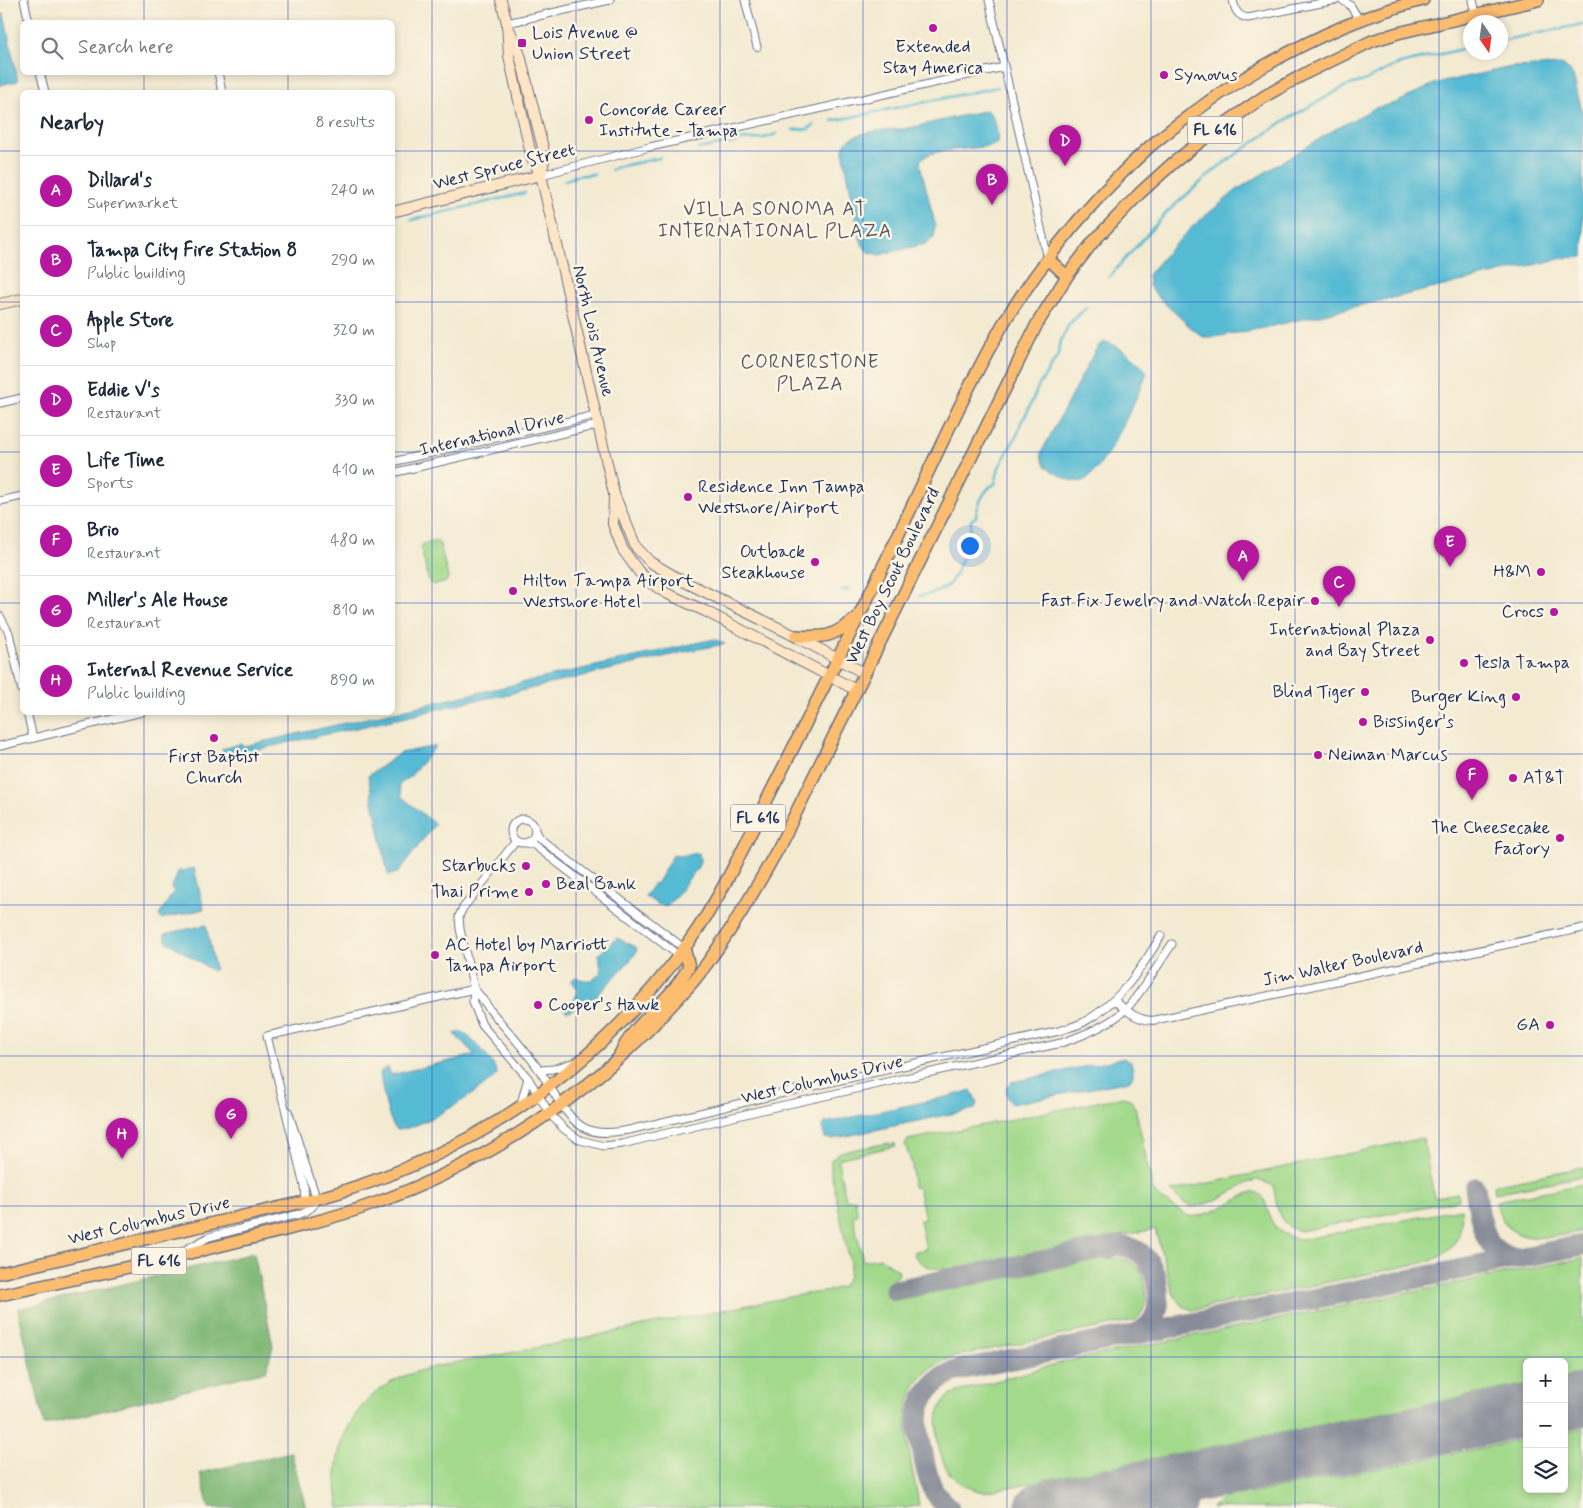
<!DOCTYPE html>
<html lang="en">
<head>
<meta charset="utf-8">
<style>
  body { margin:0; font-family:Mynerve,sans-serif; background:#f6f6f7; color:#1f2937 }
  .controls { position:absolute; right:15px; bottom:15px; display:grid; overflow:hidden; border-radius:8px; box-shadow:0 2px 8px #0003 }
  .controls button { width:45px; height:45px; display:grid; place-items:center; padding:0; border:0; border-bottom:1px solid #e0e1e3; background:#fff; color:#1f2937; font:25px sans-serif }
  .compass { position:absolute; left:1463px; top:15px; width:45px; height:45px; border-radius:50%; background:#fff; box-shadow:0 2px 8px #0003; rotate:167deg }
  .you { position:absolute; left:969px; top:545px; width:18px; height:18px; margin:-12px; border:4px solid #fff; border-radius:50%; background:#1a73e8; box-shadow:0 0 0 8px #1a73e833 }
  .badge { display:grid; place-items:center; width:32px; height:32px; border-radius:50%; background:#b5179e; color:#fff; font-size:16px; font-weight:700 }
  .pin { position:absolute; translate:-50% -41px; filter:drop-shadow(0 1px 2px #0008) }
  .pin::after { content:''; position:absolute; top:26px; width:18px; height:15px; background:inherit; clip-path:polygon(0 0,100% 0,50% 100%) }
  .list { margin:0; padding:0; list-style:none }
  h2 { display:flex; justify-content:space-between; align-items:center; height:65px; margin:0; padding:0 20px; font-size:21px }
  h2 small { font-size:16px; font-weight:400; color:#747a83 }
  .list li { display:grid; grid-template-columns:32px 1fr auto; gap:15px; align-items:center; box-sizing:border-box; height:70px; padding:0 20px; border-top:1px solid #e0e1e3 }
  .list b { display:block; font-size:19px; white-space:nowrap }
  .list p { margin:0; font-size:16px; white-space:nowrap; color:#747a83 }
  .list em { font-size:16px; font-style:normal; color:#747a83 }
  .icon { flex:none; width:28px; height:28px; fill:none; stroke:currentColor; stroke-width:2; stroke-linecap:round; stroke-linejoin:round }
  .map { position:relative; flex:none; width:1583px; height:1508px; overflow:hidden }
  .search { position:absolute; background:#fff; box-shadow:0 2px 8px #0003; left:20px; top:20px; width:375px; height:55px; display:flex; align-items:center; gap:12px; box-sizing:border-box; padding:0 18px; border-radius:8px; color:#747a83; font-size:19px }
  .panel { position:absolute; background:#fff; box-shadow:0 2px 8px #0003; left:20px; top:90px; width:375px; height:625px; border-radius:8px }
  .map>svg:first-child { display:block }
</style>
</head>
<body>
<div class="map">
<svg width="1583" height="1508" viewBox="0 0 1583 1508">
  <rect width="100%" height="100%" fill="#fcf5e5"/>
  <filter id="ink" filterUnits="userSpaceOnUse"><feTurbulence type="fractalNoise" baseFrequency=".02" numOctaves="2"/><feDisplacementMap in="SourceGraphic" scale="10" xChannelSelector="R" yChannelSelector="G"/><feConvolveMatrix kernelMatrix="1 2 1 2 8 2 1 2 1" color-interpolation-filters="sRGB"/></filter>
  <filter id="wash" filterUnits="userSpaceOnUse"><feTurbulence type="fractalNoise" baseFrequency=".0096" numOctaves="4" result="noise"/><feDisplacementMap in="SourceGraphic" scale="20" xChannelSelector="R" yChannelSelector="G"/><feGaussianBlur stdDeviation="1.12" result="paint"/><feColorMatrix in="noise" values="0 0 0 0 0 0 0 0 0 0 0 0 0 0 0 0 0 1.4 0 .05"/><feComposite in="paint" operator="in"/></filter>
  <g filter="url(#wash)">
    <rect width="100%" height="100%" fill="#f3ead1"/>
    <g fill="#a2d98b" stroke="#5e8474">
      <path d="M 436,541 L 440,544 L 448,577 L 446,582 L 433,585 L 429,582 L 421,549 L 423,544 Z"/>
      <path d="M 1122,1097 L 1130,1099 L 1135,1106 L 1153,1190 L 1161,1199 L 1188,1216 C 1205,1219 1233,1201 1249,1193 C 1266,1188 1266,1209 1271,1220 C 1277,1232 1292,1240 1305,1239 L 1461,1209 C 1464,1233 1454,1252 1431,1261 L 1192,1310 L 1181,1305 L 1173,1293 L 1155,1229 L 950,1269 C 935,1269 919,1268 913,1252 L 926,1249 L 920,1220 L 925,1219 L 918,1187 L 913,1187 L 912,1164 L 905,1145 L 908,1140 Z"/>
      <path d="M 1423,1138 L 1434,1197 L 1458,1193 L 1459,1200 L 1300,1231 C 1275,1225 1278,1205 1273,1185 L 1257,1180 L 1252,1181 C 1238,1188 1205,1209 1190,1206 C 1183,1204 1176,1196 1171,1191 Z"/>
      <path d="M 889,1143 L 890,1145 L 894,1143 L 896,1146 L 841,1158 L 838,1162 L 846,1200 L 855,1199 L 858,1215 L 853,1216 L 863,1261 L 881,1258 L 898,1270 L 899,1275 L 893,1279 L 897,1298 C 949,1289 1002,1277 1054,1268 C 1072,1264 1105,1256 1122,1259 C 1136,1260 1143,1273 1145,1285 C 1147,1300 1146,1310 1136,1320 L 962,1355 C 881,1376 910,1447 919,1505 L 906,1508 L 339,1508 C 329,1461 344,1413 385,1386 C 417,1365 472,1361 509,1353 C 608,1333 706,1313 805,1294 L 825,1292 L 843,1286 L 849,1276 L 850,1264 L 831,1172 L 831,1160 L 840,1152 Z"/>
      <path d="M 1583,1167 L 1583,1176 L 1495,1193 L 1494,1186 L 1498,1184 Z"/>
      <path d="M 1583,1184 L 1583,1231 C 1549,1238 1505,1250 1496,1201 Z"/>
      <path d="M 1583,1258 L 1583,1373 L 1564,1377 L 1564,1362 L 1527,1362 L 1527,1384 L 984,1492 C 970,1489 956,1484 948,1471 C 937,1454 930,1414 947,1398 C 951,1394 958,1392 964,1390 L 1063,1362 Z"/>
      <path d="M 1583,1428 L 1583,1508 L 1211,1508 L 1223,1499 L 1527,1439 L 1527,1489 L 1564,1489 L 1564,1432 Z"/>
    </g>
    <g fill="#81b977" stroke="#4e746a">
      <path d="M 254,1253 L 273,1346 L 266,1371 L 44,1425 L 18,1309 Z"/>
      <path d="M 291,1452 L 306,1508 L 209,1508 L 200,1473 Z"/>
    </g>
    <g fill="#54bad3" stroke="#387498">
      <path d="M 4,14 L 18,81 L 0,85 L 0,15 Z"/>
      <path d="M 1564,65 L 1573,75 L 1583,115 L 1583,257 L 1563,258 L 1264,328 L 1215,337 L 1203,337 L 1189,326 L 1158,297 L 1149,286 L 1148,275 L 1168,251 L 1192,227 L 1238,189 L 1337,128 L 1375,108 L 1396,103 L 1434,84 L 1511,67 Z"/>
      <path d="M 987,110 C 995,117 999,132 997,143 C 977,152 937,146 921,159 L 920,164 L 935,224 L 934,238 L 925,244 L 880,255 L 868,252 L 863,246 L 859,235 L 843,151 C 841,131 890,129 905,129 Z"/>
      <path d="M 1105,342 C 1118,345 1141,360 1147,373 C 1138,394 1104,475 1082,481 C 1075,483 1065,478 1059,475 C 1048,469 1042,466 1041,453 L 1095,351 L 1098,346 Z"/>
      <path d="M 714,639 L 725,644 L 688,651 L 504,695 L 466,702 L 411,716 L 227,756 L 225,761 L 222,749 L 240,744 L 244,746 Z"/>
      <path d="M 436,746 L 408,779 L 404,780 L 399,786 L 402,797 L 435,824 L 398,873 L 388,875 L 368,776 L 400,753 Z"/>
      <path d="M 699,853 C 703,866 694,872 687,881 C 678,893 679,896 666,906 L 657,904 L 645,896 L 654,883 L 656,884 L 673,855 L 679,856 Z"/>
      <path d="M 194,868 L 204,909 L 161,919 L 159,915 L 174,891 L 171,888 L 177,876 L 176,872 Z"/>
      <path d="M 206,925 L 215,969 L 213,971 L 166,941 L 164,934 Z"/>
      <path d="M 617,938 L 636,947 L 637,950 L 634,956 L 597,996 L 567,1012 L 562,1007 C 575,1004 583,991 571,981 L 575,977 C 587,982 595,982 602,970 L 598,955 Z"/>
      <path d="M 462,1032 C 471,1036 498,1066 497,1075 C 479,1092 421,1129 397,1130 C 388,1123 381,1084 380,1072 L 388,1067 L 390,1075 L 475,1055 L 454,1034 Z"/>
      <path d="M 1124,1058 L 1131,1061 C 1132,1068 1136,1075 1129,1081 L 1012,1104 L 1008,1099 L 1006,1088 L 1012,1082 Z"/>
      <path d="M 971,1090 L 977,1102 L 975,1109 L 832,1139 L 825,1138 L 822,1127 L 825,1123 L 951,1096 Z"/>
    </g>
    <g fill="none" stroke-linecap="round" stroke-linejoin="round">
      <g stroke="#54bad3" stroke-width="2.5">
        <path d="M 1500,41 L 1583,24"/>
        <path d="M 832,121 L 998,87"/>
        <path d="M 793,130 L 808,129 L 814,125"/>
        <path d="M 698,149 C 709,147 719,144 730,144 C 735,144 739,139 745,139 C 756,140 765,139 776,134"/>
        <path d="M 611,170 L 617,167 L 660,158"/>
        <path d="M 564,181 L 576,176 L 594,174"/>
        <path d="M 411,220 L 525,193"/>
        <path d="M 392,225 L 393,225"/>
        <path d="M 1109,277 L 1167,212 L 1217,168 L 1284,121 L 1346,86 L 1364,81 L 1396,65 L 1470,47"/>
        <path d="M 842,590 L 849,590"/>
        <path d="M 919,596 C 929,594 938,593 946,587 C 957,579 972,534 971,520 L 976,517 C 977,506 984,488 995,484 L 999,467 L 1018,433 L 1021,422 L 1027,413 L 1039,385 L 1058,356 L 1059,345 L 1069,324 L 1087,307"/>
      </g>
      <g stroke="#878c98" stroke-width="21">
        <path d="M 1475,1188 C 1480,1215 1482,1258 1519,1258"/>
        <path d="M 895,1290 L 1116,1246 C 1140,1245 1152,1261 1157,1283 C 1161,1305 1158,1325 1135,1334"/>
        <path d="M 949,1508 C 931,1494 927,1476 923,1454 C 921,1444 918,1434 918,1424 C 917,1396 937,1375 963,1369 L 1583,1245"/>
        <path d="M 1051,1508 C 1067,1505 1083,1502 1098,1498 C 1124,1494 1145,1490 1166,1508"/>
        <path d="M 1184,1508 C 1195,1479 1221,1474 1248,1469 C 1263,1466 1279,1463 1294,1460"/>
      </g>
      <g stroke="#878c98" stroke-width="52">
        <path d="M 1564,1404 L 1583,1400"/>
        <path d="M 1041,1508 L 1527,1411"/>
      </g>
    </g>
  </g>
  <g filter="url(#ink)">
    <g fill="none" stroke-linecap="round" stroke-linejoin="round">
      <g stroke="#677086" stroke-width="9">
        <g id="street">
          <path d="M 24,0 L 29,22"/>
          <path d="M 745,0 L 757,47"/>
          <path d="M 989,0 L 1048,259"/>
          <path d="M 1233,0 C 1235,10 1237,16 1248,18 L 1336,0"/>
          <path d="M 1342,0 L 1350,5 L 1360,21"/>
          <path d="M 1473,0 L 1476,14"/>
          <path d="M 507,23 L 610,0"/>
          <path d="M 40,72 L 45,92"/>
          <path d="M 218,72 L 222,92"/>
          <path d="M 541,175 L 650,147 L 1004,67"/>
          <path d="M 0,403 L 22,398"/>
          <path d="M 392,462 L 596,415"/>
          <path d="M 392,473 L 598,425"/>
          <path d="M 0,501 L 22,496"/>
          <path d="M 0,616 L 9,633 L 22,691"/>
          <path d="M 27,712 L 33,738"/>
          <path d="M 0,746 L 142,712"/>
          <circle cx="523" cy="831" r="12"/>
          <path d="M 535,831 L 539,838 L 684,948"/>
          <path d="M 516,841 L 463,908 L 459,916 L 460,929 L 474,989 L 473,1002 L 482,1025 L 528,1078 L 550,1114 L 564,1129 L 580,1140 L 604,1146 L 622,1144 L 762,1110 L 1061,1043 C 1082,1036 1111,1024 1127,1008 C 1144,989 1158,965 1172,944"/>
          <path d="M 526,843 L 534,845 L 678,955"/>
          <path d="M 474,989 C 481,996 485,1003 490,1010 C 506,1029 523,1047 537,1067 C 551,1085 566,1121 587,1129 C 601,1135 615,1132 629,1130 L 800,1089 L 1059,1031 C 1067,1028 1077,1026 1084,1022 C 1120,1002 1140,970 1161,936"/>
          <path d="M 1115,1001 C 1127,1011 1139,1022 1155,1020 L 1583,928"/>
          <path d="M 540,1070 L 553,1069 L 575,1062"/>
          <path d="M 520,1107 L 528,1078"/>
          <path d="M 305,1202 L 304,1185 L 267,1036 L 474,989"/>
          <path d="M 183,1251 L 209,1237 L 299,1214 C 312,1209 317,1206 314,1191 L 288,1111"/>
        </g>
      </g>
      <g stroke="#677086" stroke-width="12">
        <g id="secondary">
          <path d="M 501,0 L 507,23 L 509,56 L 532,159 L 541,175 L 614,494 L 636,547 L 650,562 L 679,579 L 793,635 L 864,673"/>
          <path d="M 510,31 L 520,55 L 545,156 L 541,175"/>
          <path d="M 392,212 L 541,175"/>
          <path d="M 0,304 L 22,299"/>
          <path d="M 614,497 L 613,524 L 623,550 L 639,572 L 651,583 L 666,593 L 705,611 L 856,690"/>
        </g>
      </g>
      <g stroke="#677086" stroke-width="14">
        <g id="primary">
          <path d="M 1048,259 L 1067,276"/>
          <path d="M 796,636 C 827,638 832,637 857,618"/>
          <path d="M 620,1054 C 636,1020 672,1000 689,966 L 684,948"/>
          <path d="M 0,1273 L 316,1199 C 469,1157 595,1072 688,943 C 725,892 749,834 778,778 C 824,687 870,595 914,502 C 938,451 962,399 989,349 C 998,334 1005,319 1015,305 C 1052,249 1098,194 1147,149 C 1166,132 1188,117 1208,102 C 1273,57 1346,19 1423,0"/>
          <path d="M 0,1295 C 80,1278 160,1261 239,1241 C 285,1230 331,1219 376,1203 C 486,1163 589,1096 667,1010 C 677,999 687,989 696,978 C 728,937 754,892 779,847 L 1037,324 L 1067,276 L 1093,242 L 1140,193 L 1173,163 L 1210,134 L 1265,96 L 1308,72 L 1372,41 L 1398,33 L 1538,0"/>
        </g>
      </g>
      <use href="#street" stroke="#fff" stroke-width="7"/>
      <use href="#secondary" stroke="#fee5c5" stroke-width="10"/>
      <use href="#primary" stroke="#fcbd6f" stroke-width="11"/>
    </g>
  </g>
  <path fill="none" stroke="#1d4ed8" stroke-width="1" stroke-opacity="0.55" d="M 144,0 L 144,22M 288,0 L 288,22M 432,0 L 432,1508M 576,0 L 576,1508M 720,0 L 720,1508M 863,0 L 863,1508M 1007,0 L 1007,1508M 1151,0 L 1151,1508M 1295,0 L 1295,1508M 1439,0 L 1439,1508M 144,72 L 144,92M 288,72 L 288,92M 0,151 L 22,151M 392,151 L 1583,151M 0,302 L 22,302M 392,302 L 1583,302M 0,452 L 22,452M 392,452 L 1583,452M 0,603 L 22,603M 392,603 L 1583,603M 144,712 L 144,1508M 288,712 L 288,1508M 0,754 L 1583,754M 0,905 L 1583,905M 0,1056 L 1583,1056M 0,1206 L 1583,1206M 0,1357 L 1583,1357"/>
  <g fill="#b5179e" stroke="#fcf5e5" stroke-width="2">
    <circle cx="933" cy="28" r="5"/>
    <rect x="517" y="38" width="10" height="10" rx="2.5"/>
    <circle cx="1164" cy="75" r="5"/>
    <circle cx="589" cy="120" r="5"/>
    <circle cx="688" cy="497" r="5"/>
    <circle cx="815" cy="562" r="5"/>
    <circle cx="1541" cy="572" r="5"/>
    <circle cx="513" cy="591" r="5"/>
    <circle cx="1315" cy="601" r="5"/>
    <circle cx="1554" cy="612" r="5"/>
    <circle cx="1430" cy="640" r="5"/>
    <circle cx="1464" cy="663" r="5"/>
    <circle cx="1365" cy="692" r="5"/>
    <circle cx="1516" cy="697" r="5"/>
    <circle cx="1363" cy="722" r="5"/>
    <circle cx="214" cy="738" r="5"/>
    <circle cx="1318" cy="755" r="5"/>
    <circle cx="1513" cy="778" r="5"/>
    <circle cx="1560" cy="838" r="5"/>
    <circle cx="526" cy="866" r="5"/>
    <circle cx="546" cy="884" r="5"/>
    <circle cx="529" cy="892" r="5"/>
    <circle cx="435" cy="955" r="5"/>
    <circle cx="538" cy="1005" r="5"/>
    <circle cx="1550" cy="1025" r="5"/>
  </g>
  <g text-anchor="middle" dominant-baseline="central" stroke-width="5" stroke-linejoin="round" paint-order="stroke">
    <g fill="#fcf5e5" stroke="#5e6a86" stroke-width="1">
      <rect x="1187.5" y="116.5" width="55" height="27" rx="4"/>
      <rect x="730.5" y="804.5" width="55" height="27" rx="4"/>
      <rect x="131.5" y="1247.5" width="55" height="27" rx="4"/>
    </g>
    <g font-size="16" font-weight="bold" fill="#1b2f5e">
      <text x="1215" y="130">FL 616</text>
      <text x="758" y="818">FL 616</text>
      <text x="159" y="1261">FL 616</text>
    </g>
    <g font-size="18" fill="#1b2f5e" stroke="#fcf5e5" text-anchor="start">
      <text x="532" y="33">Lois Avenue @<tspan x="532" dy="21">Union Street</tspan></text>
      <text x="933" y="47" text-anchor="middle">Extended<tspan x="933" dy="21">Stay America</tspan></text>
      <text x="1174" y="75">Synovus</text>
      <text x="599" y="110">Concorde Career<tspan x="599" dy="21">Institute - Tampa</tspan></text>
      <text x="698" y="487">Residence Inn Tampa<tspan x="698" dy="21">Westshore/Airport</tspan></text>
      <text x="805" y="552" text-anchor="end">Outback<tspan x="805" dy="21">Steakhouse</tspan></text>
      <text x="1531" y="572" text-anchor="end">H&amp;M</text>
      <text x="523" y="581">Hilton Tampa Airport<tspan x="523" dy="21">Westshore Hotel</tspan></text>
      <text x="1305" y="601" text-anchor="end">Fast Fix Jewelry and Watch Repair</text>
      <text x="1544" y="612" text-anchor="end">Crocs</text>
      <text x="1420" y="630" text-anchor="end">International Plaza<tspan x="1420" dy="21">and Bay Street</tspan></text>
      <text x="1474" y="663">Tesla Tampa</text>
      <text x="1355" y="692" text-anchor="end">Blind Tiger</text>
      <text x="1506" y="697" text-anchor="end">Burger King</text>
      <text x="1373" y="722">Bissinger's</text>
      <text x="1328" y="755">Neiman Marcus</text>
      <text x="214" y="757" text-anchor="middle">First Baptist<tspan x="214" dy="21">Church</tspan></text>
      <text x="1523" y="778">AT&amp;T</text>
      <text x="1550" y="828" text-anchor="end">The Cheesecake<tspan x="1550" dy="21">Factory</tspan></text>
      <text x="516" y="866" text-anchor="end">Starbucks</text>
      <text x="556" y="884">Beal Bank</text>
      <text x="519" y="892" text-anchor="end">Thai Prime</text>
      <text x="445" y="945">AC Hotel by Marriott<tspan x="445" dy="21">Tampa Airport</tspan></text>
      <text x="548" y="1005">Cooper's Hawk</text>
      <text x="1540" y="1025" text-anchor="end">GA</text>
    </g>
    <g font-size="18" fill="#1b2f5e" stroke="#fcf5e5">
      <text transform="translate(504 167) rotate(-14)">West Spruce Street</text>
      <text transform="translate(593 331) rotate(77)">North Lois Avenue</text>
      <text transform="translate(492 434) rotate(-13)">International Drive</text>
      <text transform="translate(893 576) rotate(-64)">West Boy Scout Boulevard</text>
      <text transform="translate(1343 964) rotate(-12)">Jim Walter Boulevard</text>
      <text transform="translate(822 1080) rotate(-13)">West Columbus Drive</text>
      <text transform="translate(149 1221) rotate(-13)">West Columbus Drive</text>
    </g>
    <g font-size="19" letter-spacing="1" fill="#575564" stroke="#fcf5e5">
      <text x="775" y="209">VILLA SONOMA AT<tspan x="775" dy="22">INTERNATIONAL PLAZA</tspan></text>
      <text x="810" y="362">CORNERSTONE<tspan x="810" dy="22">PLAZA</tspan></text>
    </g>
  </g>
</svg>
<div class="controls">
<button>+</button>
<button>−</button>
<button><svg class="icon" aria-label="layers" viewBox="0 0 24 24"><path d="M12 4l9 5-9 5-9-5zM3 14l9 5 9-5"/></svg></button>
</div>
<svg class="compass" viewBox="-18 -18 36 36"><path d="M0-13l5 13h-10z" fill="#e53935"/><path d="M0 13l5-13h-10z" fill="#747a83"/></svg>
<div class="you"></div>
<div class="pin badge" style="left:1243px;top:581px">A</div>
<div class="pin badge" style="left:992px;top:205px">B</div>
<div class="pin badge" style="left:1339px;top:607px">C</div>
<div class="pin badge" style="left:1065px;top:166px">D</div>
<div class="pin badge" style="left:1450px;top:567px">E</div>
<div class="pin badge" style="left:1472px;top:800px">F</div>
<div class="pin badge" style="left:231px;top:1139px">G</div>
<div class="pin badge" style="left:122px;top:1159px">H</div>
<div class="search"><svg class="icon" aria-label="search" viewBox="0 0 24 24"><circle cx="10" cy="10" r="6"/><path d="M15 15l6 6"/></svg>Search here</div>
<section class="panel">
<h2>Nearby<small>8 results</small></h2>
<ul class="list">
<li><span class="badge">A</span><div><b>Dillard's</b><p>Supermarket</p></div><em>240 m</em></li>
<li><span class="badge">B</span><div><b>Tampa City Fire Station 8</b><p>Public building</p></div><em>290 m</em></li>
<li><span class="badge">C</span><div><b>Apple Store</b><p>Shop</p></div><em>320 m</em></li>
<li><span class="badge">D</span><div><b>Eddie V's</b><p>Restaurant</p></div><em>330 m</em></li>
<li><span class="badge">E</span><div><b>Life Time</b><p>Sports</p></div><em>410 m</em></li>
<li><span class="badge">F</span><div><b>Brio</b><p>Restaurant</p></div><em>480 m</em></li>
<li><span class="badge">G</span><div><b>Miller's Ale House</b><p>Restaurant</p></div><em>810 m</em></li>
<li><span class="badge">H</span><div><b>Internal Revenue Service</b><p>Public building</p></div><em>890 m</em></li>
</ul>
</section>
</div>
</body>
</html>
